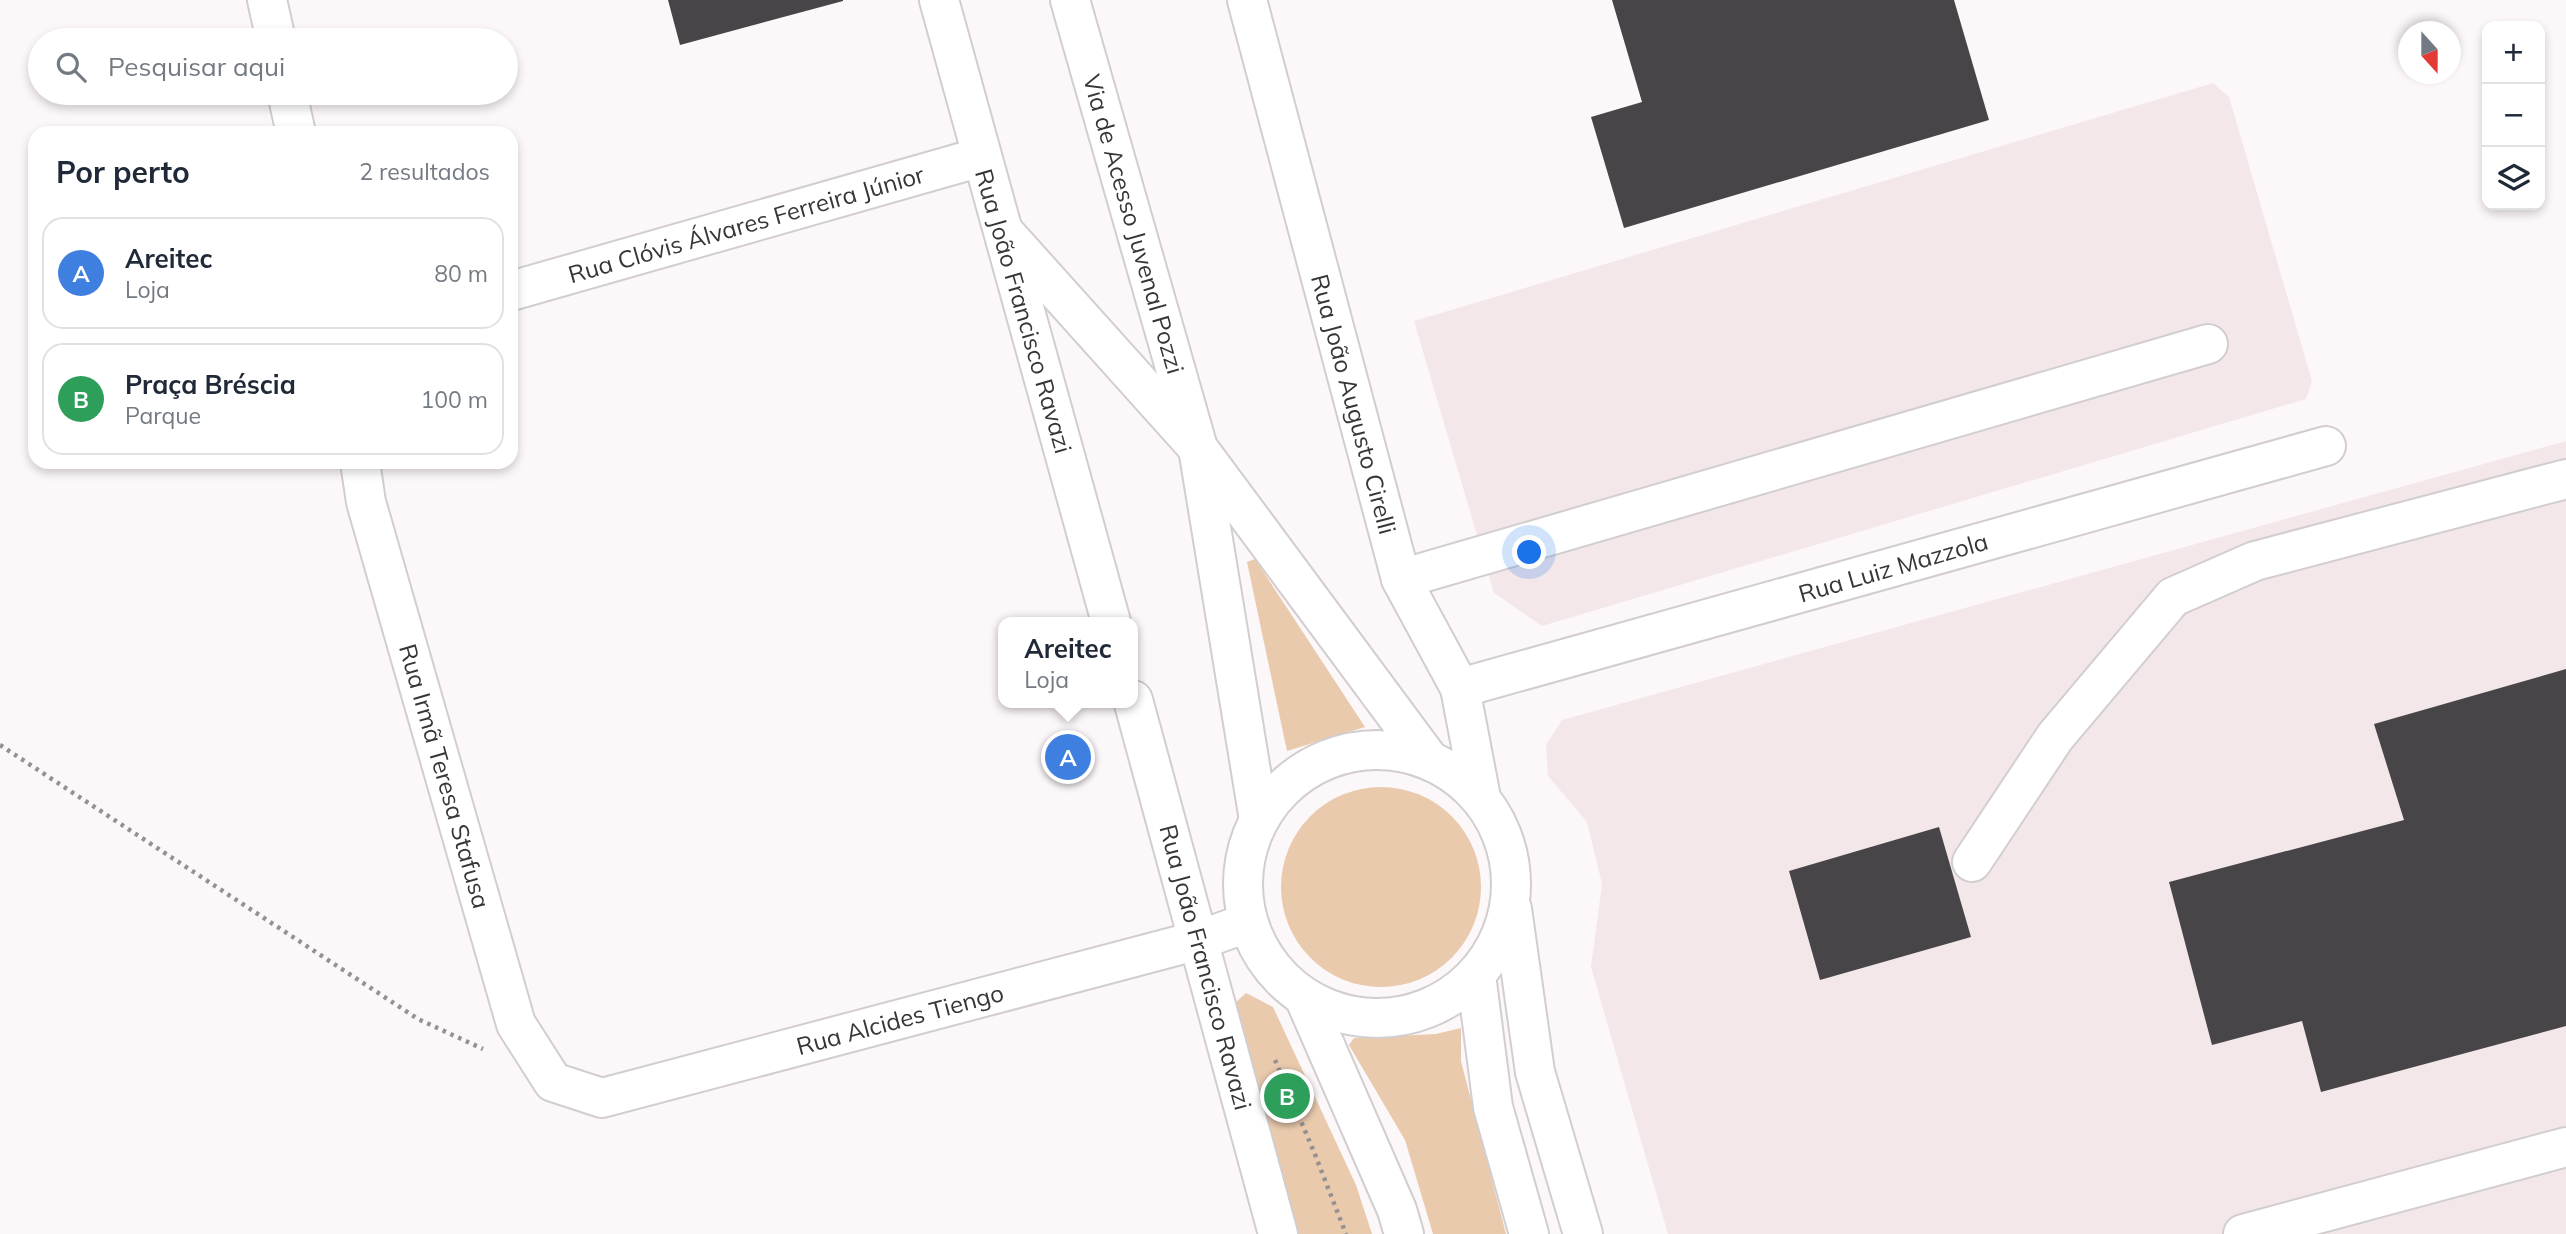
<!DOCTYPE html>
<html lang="pt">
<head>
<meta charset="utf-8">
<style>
  body { margin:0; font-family:Mulish,sans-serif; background:#f2f2f3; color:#1f2937 }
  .controls { position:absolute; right:21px; top:21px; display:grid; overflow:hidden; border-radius:14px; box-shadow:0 4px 10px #0003 }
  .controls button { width:63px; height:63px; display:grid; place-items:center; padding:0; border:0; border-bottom:2px solid #e0e1e3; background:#fff; color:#1f2937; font:35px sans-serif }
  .compass { position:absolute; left:2398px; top:21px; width:63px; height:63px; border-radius:50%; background:#fff; box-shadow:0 4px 10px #0003; rotate:159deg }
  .you { position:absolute; left:1530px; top:553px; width:24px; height:24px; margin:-18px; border:5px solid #fff; border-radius:50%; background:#1a73e8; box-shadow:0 0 0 10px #1a73e833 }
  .badge { display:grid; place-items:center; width:46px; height:46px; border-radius:50%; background:#2563eb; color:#fff; font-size:23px; font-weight:700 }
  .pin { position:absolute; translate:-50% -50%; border:4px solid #fff; box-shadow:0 2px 7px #0006 }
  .popup { position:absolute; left:998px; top:617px; width:140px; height:91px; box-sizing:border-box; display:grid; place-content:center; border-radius:14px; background:#fff; filter:drop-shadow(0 2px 5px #0005); font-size:23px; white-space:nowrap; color:#747a83 }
  .popup b { font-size:26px; color:#1f2937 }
  .popup::after { content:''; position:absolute; left:50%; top:100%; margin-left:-14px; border:14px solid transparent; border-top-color:#fff }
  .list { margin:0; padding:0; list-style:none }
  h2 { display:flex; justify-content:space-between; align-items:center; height:91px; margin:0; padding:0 28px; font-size:30px }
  h2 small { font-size:23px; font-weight:400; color:#747a83 }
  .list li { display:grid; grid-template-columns:46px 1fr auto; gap:21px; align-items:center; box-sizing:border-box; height:112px; margin:0 14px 14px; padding:0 14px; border:2px solid #e0e1e3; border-radius:21px }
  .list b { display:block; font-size:26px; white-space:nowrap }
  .list p { margin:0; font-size:23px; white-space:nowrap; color:#747a83 }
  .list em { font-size:23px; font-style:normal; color:#747a83 }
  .icon { flex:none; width:38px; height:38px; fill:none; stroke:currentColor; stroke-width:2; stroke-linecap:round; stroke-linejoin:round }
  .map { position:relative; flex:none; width:2566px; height:1234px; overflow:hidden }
  .search { position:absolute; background:#fff; box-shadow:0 4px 10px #0003; left:28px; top:28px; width:490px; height:77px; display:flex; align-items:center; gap:18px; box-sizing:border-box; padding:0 24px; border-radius:38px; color:#747a83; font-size:26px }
  .panel { position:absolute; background:#fff; box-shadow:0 4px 10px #0003; left:28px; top:126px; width:490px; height:343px; border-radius:21px }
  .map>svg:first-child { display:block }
</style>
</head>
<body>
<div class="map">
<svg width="2566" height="1234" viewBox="0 0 2566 1234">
  <rect width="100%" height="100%" fill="#fcf7f9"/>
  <g fill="#f4e7ea">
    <path d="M 2213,83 L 2229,97 L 2312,381 L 2306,399 L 1542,626 L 1494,593 L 1414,321 Z"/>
    <path d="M 2566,441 L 2566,1234 L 1668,1234 L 1591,967 L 1602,884 L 1587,822 L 1548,776 L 1546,745 L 1562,720 Z"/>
  </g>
  <g fill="#e9caad">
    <path d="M 1255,559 L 1365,727 L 1287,751 L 1247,562 Z"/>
    <circle cx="1381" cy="887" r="100"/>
    <path d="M 1246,993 L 1273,1007 L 1356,1185 L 1372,1234 L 1299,1234 L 1234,1004 Z"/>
    <path d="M 1461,1028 L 1461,1061 L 1506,1234 L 1433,1234 L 1405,1140 L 1349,1045 L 1354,1038 L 1436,1034 Z"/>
  </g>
  <g fill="#474547">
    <path d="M 668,0 L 843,0 L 843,1 L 680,45 Z"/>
    <path d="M 1612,0 L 1954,0 L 1989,120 L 1624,228 L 1591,117 L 1642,102 Z"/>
    <path d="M 2566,669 L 2566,1026 L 2321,1092 L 2302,1021 L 2212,1045 L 2169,882 L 2404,820 L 2374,724 Z"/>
    <path d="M 1939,827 L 1971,937 L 1820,980 L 1789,871 Z"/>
  </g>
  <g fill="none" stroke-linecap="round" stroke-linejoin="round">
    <g stroke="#d2cecf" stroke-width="42">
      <g id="minor">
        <path d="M 267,0 L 276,40"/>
        <path d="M 939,0 L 1111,622"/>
        <path d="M 1247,0 L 1401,579 L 1460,688 L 1481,798"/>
        <path d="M 287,93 L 296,133"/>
        <path d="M 511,291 L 981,157"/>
        <path d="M 360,462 L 366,502 L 516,1024 L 553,1082 L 602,1098 L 1199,940 L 1247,923"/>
        <path d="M 1401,579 L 2208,344"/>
        <path d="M 1460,688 L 2326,446"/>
        <path d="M 1133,700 L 1278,1234"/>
        <path d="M 1972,862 L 2055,737 L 2173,597 L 2255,561 L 2566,479"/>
        <path d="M 1512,909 L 1535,1072 L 1583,1234"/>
        <path d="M 2243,1234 L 2566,1147"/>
      </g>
    </g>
    <g stroke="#d2cecf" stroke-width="42">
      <g id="major">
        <path d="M 1070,0 L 1198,448 L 1259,820"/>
        <path d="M 1004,232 L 1198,448 L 1430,761"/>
        <circle cx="1377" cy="884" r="134"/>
        <path d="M 1476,975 L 1493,1107 L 1529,1234"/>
        <path d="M 1304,997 L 1397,1210 L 1404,1234"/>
      </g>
    </g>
    <g stroke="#959192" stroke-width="4.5" stroke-dasharray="3.5 5" stroke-linecap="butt">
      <path d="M 0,745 L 418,1019 L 483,1049"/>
      <path d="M 1275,1060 L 1314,1152 L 1346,1234"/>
    </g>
    <use href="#minor" stroke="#fff" stroke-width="38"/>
    <use href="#major" stroke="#fff" stroke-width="38"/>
  </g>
  <g text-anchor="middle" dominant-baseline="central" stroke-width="7" stroke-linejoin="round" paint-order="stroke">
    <g font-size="24" fill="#373535" stroke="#fff">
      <text transform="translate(746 224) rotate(-16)">Rua Clóvis Álvares Ferreira Júnior</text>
      <text transform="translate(1134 224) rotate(74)">Via de Acesso Juvenal Pozzi</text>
      <text transform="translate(1024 311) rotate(74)">Rua João Francisco Ravazi</text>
      <text transform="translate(1354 404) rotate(75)">Rua João Augusto Cirelli</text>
      <text transform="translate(1893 567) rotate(-16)">Rua Luiz Mazzola</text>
      <text transform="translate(445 776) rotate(74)">Rua Irmã Teresa Stafusa</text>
      <text transform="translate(1206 967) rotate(75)">Rua João Francisco Ravazi</text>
      <text transform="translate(900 1019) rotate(-15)">Rua Alcides Tiengo</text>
    </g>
  </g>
</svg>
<div class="controls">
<button>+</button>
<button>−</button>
<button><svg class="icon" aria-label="layers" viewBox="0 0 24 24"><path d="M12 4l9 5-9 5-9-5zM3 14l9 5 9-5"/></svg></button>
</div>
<svg class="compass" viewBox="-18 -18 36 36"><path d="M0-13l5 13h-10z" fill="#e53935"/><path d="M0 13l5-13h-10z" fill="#747a83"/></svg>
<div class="you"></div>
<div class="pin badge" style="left:1068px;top:757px;background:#3f7fe0">A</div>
<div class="popup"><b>Areitec</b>Loja</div>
<div class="pin badge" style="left:1287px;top:1096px;background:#2e9e5b">B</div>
<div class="search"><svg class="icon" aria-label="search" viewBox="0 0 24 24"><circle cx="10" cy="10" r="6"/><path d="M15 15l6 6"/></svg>Pesquisar aqui</div>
<section class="panel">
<h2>Por perto<small>2 resultados</small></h2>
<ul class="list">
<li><span class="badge" style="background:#3f7fe0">A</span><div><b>Areitec</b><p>Loja</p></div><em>80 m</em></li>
<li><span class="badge" style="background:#2e9e5b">B</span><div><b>Praça Bréscia</b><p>Parque</p></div><em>100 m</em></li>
</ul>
</section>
</div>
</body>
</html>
